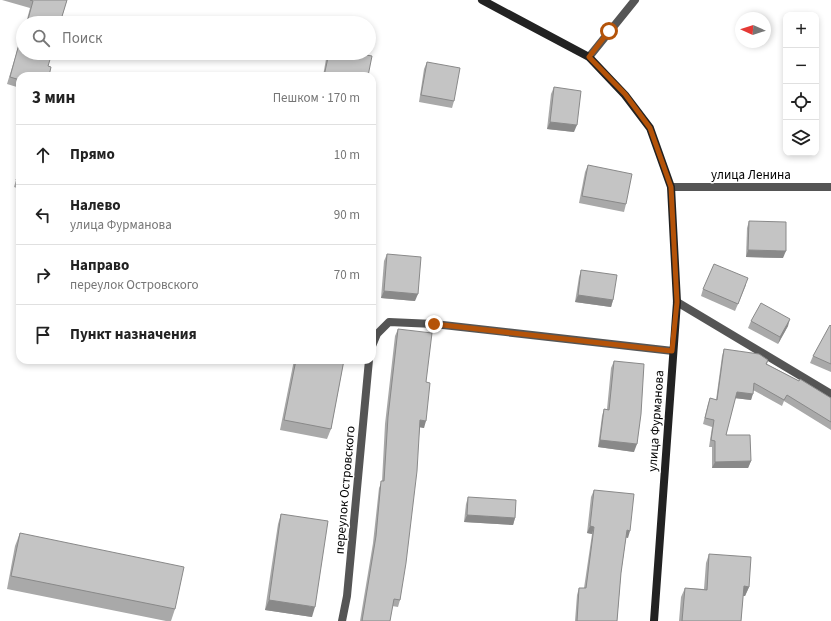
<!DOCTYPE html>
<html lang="ru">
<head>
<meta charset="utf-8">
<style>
  body { margin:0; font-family:"Source Sans 3",sans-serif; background:#f2f2f2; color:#222 }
  .controls { position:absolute; right:12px; top:12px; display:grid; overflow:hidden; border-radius:8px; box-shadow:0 2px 6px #0003 }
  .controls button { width:36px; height:36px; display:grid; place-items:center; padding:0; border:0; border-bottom:1px solid #e0e0e0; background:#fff; color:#222; font:20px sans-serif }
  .compass { position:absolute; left:735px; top:12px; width:36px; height:36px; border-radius:50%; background:#fff; box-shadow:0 2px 6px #0003; rotate:273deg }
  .stop { position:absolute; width:12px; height:12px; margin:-9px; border:3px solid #b45309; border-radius:50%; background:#fff }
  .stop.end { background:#b45309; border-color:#fff; box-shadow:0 1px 4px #0008 }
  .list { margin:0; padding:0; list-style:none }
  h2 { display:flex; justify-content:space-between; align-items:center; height:52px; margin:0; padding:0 16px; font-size:17px }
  h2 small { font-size:13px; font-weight:400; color:#767676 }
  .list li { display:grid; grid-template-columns:26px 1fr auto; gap:12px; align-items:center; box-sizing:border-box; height:60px; padding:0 16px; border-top:1px solid #e0e0e0 }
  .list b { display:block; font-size:15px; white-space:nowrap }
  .list p { margin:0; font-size:13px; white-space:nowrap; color:#767676 }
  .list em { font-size:13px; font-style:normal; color:#767676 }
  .icon { flex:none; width:22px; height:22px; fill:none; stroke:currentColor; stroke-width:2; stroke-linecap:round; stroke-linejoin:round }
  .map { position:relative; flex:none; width:831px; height:621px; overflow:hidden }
  .search { position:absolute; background:#fff; box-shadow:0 2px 6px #0003; left:16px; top:16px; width:360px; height:44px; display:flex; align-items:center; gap:10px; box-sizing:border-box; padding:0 14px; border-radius:22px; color:#767676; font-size:15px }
  .panel { position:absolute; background:#fff; box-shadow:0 2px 6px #0003; left:16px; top:72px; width:360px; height:292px; border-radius:12px }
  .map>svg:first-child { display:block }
</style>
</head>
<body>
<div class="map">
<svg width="831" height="621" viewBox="0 0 831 621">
  <rect width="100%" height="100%" fill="#fff"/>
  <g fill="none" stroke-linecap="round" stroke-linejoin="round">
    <g stroke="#555" stroke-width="8">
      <path d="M 589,57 L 635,0"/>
      <path d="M 677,302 L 831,394"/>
    </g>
    <g stroke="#555" stroke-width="8">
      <path d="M 671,187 L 831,187"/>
      <path d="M 372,346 L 377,334 L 389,322 L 434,324 L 673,351"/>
      <path d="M 342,621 L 347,596 L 369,360"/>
    </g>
    <path stroke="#222" stroke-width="8" d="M 482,0 L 589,57 L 625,95 L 650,128 L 671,187 L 677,302 L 654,621"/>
  </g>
  <g fill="#a9a9a9">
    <path d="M 2,0 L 67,0 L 60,23 L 26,23 L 30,8 Z"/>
    <path d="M 23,34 L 23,53 L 20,76 L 20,88 L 7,84 L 17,51 L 19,44 L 20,45 Z"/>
    <path d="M 328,53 L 354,53 L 368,76 L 323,76 L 326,59 Z"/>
    <path d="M 427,62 L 454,101 L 452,108 L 419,102 L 424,69 Z"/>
    <path d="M 554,87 L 574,132 L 547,129 L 551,94 Z"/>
    <path d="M 588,165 L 626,204 L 624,212 L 579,203 L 585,172 Z"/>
    <path d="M 20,166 L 20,189 L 14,187 Z"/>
    <path d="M 749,221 L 783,258 L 746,257 L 747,228 Z"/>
    <path d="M 387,254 L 415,301 L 381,298 L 384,261 Z"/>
    <path d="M 581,270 L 613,300 L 611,307 L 575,302 L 579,277 Z"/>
    <path d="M 746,285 L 735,311 L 701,296 L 703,289 Z"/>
    <path d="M 751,321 L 788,326 L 778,344 L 748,328 Z"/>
    <path d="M 831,326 L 831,372 L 810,363 L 813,356 Z"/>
    <path d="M 398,329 L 426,382 L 424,428 L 420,427 L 400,600 L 398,607 L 392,606 L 390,621 L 360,621 L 373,543 L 379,488 L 382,481 L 385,424 L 395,336 Z"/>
    <path d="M 724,349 L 768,360 L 767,364 L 831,398 L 831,430 L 784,401 L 782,406 L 753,390 L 751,400 L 735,398 L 726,435 L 751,461 L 748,468 L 712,468 L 712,447 L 709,447 L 712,427 L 703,424 L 708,404 L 710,398 L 716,400 L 722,356 Z"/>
    <path d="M 294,360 L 344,360 L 331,429 L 327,439 L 280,430 Z"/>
    <path d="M 614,361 L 634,452 L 598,447 L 602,416 L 604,409 L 607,409 L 611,368 Z"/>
    <path d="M 594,490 L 628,538 L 626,537 L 621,573 L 617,621 L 575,621 L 577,595 L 579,588 L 584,588 L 592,534 L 587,533 L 591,497 Z"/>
    <path d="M 468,497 L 515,518 L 513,525 L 464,522 L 466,504 Z"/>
    <path d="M 281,514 L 312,617 L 265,610 L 278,524 Z"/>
    <path d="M 20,533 L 175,609 L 171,621 L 166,621 L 7,589 L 15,546 Z"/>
    <path d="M 709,554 L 749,587 L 745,596 L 743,596 L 741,621 L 679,621 L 681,597 L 685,588 L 704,589 L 706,563 Z"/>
  </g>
  <g fill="#898989">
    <path d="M 550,122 L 577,125 L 574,132 L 547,129 Z"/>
    <path d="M 748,250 L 786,251 L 783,258 L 746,257 Z"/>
    <path d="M 384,291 L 418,294 L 415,301 L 381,298 Z"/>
    <path d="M 578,295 L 613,300 L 611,307 L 575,302 Z"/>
    <path d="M 790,319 L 788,326 L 778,344 L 780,337 Z"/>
    <path d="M 737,392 L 753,394 L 751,400 L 734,398 Z"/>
    <path d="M 420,420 L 426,421 L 424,428 L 418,427 Z"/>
    <path d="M 600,440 L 637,444 L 634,452 L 598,447 Z"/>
    <path d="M 751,461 L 748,468 L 712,468 L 715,462 Z"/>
    <path d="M 467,515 L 515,518 L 513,525 L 464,522 Z"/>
    <path d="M 590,526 L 594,527 L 592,534 L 587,533 Z"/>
    <path d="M 627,530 L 630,531 L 628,538 L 624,537 Z"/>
    <path d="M 744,586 L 749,587 L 745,596 L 741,596 Z"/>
    <path d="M 269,600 L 315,607 L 312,617 L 265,610 Z"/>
  </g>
  <g fill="#c4c4c4" stroke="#898989">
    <path d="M 30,0 L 67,0 L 60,23 L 27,23 L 33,1 Z"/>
    <path d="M 23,37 L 23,53 L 52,53 L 48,66 L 51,67 L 49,76 L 20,76 L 20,80 L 10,77 L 19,44 L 21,45 Z"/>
    <path d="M 329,53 L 354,53 L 372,56 L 368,76 L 324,76 Z"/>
    <path d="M 427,62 L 460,68 L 454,101 L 421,95 Z"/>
    <path d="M 554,87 L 581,91 L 577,125 L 550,122 Z"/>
    <path d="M 588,165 L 632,174 L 626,204 L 582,196 Z"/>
    <path d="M 20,168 L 20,181 L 16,180 Z"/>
    <path d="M 749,221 L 786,222 L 786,251 L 748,250 Z"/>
    <path d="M 387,254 L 421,257 L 418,294 L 384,291 Z"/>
    <path d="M 714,264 L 748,278 L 738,304 L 703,289 Z"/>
    <path d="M 581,270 L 617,275 L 613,300 L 578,295 Z"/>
    <path d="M 761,303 L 790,319 L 780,337 L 751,321 Z"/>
    <path d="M 830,325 L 831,326 L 831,364 L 813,356 Z"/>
    <path d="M 398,329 L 432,333 L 426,382 L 430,383 L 426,421 L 420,420 L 417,471 L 406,563 L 400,600 L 394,599 L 390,621 L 362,621 L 376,536 L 381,481 L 384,481 L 388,417 Z"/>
    <path d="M 724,349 L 759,354 L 768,360 L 766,364 L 799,381 L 800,379 L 831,398 L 831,422 L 787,395 L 784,400 L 754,383 L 753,394 L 737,392 L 726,435 L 750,435 L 751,461 L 715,462 L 715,441 L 711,440 L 714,420 L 705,418 L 710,398 L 717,400 Z"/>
    <path d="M 296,360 L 344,360 L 331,429 L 284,420 Z"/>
    <path d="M 614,361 L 644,364 L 641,414 L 637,444 L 600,440 L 604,409 L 609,410 Z"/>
    <path d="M 594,490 L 634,494 L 630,531 L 627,530 L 621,573 L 617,621 L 577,621 L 579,588 L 586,588 L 594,527 L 590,526 Z"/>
    <path d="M 468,497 L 516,500 L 515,518 L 467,515 Z"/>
    <path d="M 281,514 L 328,521 L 315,607 L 269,600 Z"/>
    <path d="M 20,533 L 184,567 L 175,609 L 11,576 Z"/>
    <path d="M 709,554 L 751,557 L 749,587 L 744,586 L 741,621 L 682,621 L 685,588 L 707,590 Z"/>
  </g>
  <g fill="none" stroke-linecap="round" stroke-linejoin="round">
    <path stroke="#b45309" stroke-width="5" d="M 434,324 L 672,351 L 677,302 L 671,187 L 650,128 L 625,94 L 589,57 L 609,31"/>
  </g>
  <g text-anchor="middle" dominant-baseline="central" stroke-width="3" stroke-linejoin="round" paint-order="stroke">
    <g font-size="13" fill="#000" stroke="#fff">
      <text x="751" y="175">улица Ленина</text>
      <text transform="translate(656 421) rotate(-86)">улица Фурманова</text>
      <text transform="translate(345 490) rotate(-85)">переулок Островского</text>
    </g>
  </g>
</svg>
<div class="controls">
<button>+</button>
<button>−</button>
<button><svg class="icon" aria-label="locate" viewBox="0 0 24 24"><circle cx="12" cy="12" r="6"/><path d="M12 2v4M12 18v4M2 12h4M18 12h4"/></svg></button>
<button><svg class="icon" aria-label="layers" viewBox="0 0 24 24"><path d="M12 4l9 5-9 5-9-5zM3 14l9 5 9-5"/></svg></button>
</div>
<svg class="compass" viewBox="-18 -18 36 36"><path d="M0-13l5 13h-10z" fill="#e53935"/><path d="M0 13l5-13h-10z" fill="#767676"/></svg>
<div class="stop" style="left:609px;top:31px"></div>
<div class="stop end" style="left:434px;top:324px"></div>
<div class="search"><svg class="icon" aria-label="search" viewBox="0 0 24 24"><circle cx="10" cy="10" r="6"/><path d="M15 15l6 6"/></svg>Поиск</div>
<section class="panel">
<h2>3 мин<small>Пешком · 170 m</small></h2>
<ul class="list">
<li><svg class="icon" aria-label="ahead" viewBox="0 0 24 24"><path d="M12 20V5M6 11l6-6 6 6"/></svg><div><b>Прямо</b></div><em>10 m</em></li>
<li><svg class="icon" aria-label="left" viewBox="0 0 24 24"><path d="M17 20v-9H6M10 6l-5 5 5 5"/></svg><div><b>Налево</b><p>улица Фурманова</p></div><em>90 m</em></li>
<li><svg class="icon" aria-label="right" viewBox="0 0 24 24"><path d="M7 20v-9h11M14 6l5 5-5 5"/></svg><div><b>Направо</b><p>переулок Островского</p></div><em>70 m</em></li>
<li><svg class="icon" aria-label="arrive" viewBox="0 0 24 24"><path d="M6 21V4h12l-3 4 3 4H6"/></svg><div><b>Пункт назначения</b></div></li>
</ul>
</section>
</div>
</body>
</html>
